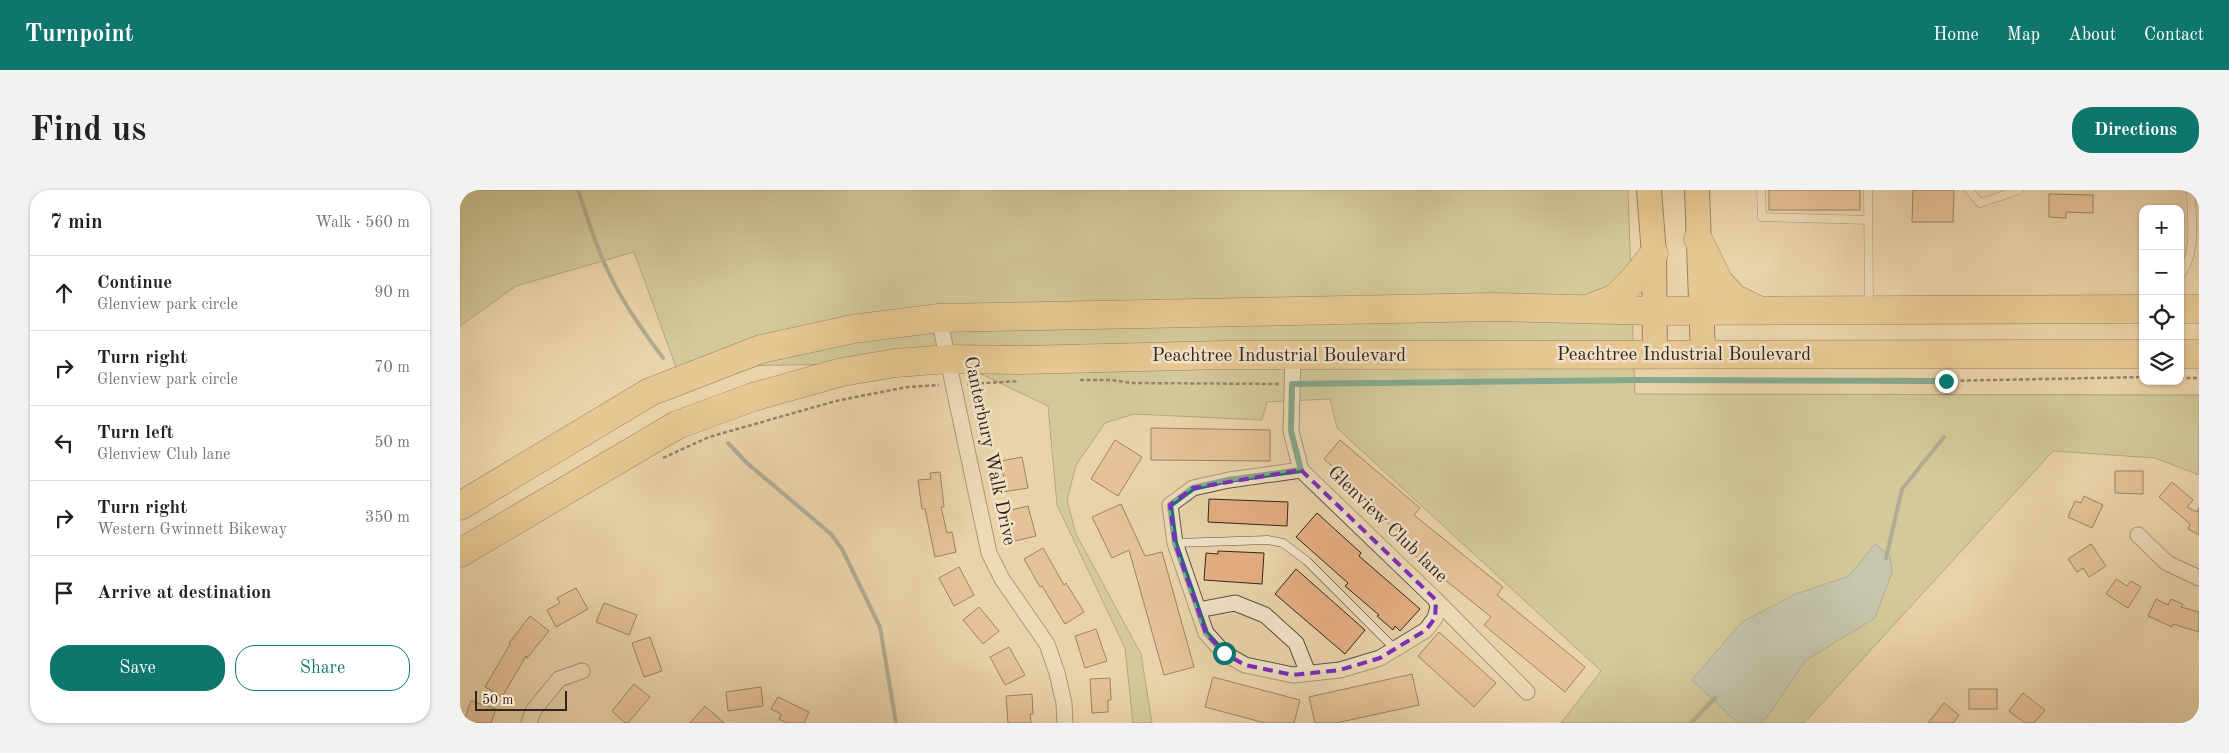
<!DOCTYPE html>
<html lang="en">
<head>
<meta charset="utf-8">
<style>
  body { margin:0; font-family:"Old Standard TT",serif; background:#f2f2f2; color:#222 }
  .controls { position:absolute; right:15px; top:15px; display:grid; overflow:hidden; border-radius:10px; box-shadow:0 1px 4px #0004 }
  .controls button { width:45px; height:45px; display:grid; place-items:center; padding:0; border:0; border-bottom:1px solid #e0e0e0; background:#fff; color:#222; font:25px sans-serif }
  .scale { position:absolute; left:15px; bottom:12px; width:92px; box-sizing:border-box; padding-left:5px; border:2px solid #32251d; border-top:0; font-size:14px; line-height:18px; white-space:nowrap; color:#32251d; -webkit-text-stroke:4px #f1e2c8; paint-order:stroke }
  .stop { position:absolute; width:15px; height:15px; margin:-11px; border:4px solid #0f766e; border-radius:50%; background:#fff }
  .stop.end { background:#0f766e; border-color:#fff; box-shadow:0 1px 5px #0008 }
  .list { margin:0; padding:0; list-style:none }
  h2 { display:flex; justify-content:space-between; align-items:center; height:65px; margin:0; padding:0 20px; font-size:21px }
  h2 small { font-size:16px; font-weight:400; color:#767676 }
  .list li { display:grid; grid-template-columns:32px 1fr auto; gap:15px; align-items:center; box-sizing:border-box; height:75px; padding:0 20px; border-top:1px solid #e0e0e0 }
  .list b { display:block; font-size:19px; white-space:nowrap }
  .list p { margin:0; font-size:16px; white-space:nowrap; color:#767676 }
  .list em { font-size:16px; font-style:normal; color:#767676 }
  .actions { display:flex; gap:10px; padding:15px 20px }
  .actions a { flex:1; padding:11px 0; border:1px solid #0f766e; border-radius:20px; text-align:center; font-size:18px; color:#0f766e }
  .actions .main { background:#0f766e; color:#fff }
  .icon { flex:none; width:28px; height:28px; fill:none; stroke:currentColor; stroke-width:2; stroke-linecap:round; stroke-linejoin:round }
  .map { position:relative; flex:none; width:1739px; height:533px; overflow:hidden; border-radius:20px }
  header { display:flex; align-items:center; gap:30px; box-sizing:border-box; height:70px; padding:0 25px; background:#0f766e; color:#fff }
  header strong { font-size:24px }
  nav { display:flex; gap:28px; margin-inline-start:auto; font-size:18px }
  .intro { display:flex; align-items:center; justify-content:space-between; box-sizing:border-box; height:120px; padding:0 30px }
  h1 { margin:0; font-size:35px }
  .button { padding:12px 22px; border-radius:20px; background:#0f766e; color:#fff; font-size:18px; font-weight:700 }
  main { display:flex; gap:30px; padding:0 30px }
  aside { flex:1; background:#fff; border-radius:20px; box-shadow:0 1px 4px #0004 }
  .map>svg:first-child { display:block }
</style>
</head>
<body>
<header>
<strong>Turnpoint</strong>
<nav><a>Home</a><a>Map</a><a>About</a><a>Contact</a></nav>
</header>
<div class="intro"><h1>Find us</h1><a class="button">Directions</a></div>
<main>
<aside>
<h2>7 min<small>Walk · 560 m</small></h2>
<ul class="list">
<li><svg class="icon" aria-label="ahead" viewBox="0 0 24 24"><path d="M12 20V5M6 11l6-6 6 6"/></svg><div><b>Continue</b><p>Glenview park circle</p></div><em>90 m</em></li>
<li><svg class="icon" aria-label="right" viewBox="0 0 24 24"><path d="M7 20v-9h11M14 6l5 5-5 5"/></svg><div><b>Turn right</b><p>Glenview park circle</p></div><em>70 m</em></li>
<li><svg class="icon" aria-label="left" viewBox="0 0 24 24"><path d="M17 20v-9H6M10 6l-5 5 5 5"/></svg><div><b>Turn left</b><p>Glenview Club lane</p></div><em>50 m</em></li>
<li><svg class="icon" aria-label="right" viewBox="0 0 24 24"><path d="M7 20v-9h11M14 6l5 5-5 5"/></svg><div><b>Turn right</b><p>Western Gwinnett Bikeway</p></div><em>350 m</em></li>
<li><svg class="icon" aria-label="arrive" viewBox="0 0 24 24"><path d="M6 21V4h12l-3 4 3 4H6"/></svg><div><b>Arrive at destination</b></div></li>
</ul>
<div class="actions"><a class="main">Save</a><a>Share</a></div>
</aside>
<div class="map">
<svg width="1739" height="533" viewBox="0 0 1739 533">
  <rect width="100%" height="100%" fill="#ead3aa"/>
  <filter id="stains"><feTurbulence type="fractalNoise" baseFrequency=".004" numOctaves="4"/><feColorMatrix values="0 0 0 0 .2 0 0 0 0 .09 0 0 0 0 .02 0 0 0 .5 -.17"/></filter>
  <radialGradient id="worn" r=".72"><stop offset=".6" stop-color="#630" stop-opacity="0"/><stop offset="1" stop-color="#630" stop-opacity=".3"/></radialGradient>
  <path fill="#b8bc88" stroke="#757052" d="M 0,0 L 1168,0 L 1175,204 L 1739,205 L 1739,285 L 1695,268 L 1593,261 L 1344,533 L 1101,533 L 1141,481 L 877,238 L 870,209 L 807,212 L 802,230 L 674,224 L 645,233 L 616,275 L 607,310 L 616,344 L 681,464 L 692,533 L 673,533 L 665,458 L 597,315 L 588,216 L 496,172 L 216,177 L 174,62 L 56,96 L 0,136 Z"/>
  <path fill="#9ab6b1" stroke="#707c76" d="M 1415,354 L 1430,366 L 1432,382 L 1415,428 L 1346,470 L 1308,526 L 1300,533 L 1278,533 L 1232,490 L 1282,432 L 1336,404 L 1389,386 Z"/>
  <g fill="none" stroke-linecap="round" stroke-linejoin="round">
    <g stroke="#707c76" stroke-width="4">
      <path d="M 118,0 C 128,28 135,56 149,83 C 163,113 183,141 203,168"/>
      <path d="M 268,253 L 287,273 L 371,344 L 382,359 L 420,437 L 436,533"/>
      <path d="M 1426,368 L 1442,299 L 1484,247"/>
      <path d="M 1231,533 L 1255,508"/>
    </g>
  </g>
  <g fill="#e5ae83" stroke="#32251d">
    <rect x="1309" y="0" width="91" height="20"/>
    <path d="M 1453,0 L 1494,0 L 1493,32 L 1452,32 Z"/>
    <path d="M 1589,4 L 1633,5 L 1633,23 L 1606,22 L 1606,28 L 1589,27 Z"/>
    <path d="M 691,238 L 810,240 L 810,271 L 691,270 Z"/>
    <path d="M 655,250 L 682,267 L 658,306 L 631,289 Z"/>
    <path d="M 880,250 L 960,318 L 954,325 L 1043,397 L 1037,405 L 1125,477 L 1105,502 L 1024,435 L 1031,427 L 942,355 L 947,349 L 869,283 L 874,278 L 864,269 Z"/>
    <path d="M 562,267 L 568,298 L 543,302 L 540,289 L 544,289 L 541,271 Z"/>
    <path d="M 1655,281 L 1683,281 L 1683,304 L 1655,303 Z"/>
    <path d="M 480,282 L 484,317 L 481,317 L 487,343 L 492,342 L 496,362 L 475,367 L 465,319 L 462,319 L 458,290 L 471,289 L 470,283 Z"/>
    <path d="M 1712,292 L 1733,310 L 1727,317 L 1737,322 L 1739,317 L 1739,345 L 1728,339 L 1730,334 L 1699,307 Z"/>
    <path d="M 1624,306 L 1643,315 L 1632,338 L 1608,327 L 1615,311 L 1621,313 Z"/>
    <path d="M 749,309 L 828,312 L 827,336 L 748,332 Z"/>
    <path d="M 661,314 L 685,366 L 702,362 L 734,477 L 704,485 L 669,360 L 652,368 L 632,327 Z"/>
    <path d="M 568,316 L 576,346 L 555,351 L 547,321 Z"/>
    <path d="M 857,323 L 901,363 L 899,366 L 960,419 L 940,441 L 935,436 L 933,440 L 917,426 L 919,425 L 885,396 L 888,393 L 836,347 Z"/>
    <path d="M 1631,354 L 1646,376 L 1629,387 L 1623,378 L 1617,382 L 1608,369 Z"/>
    <path d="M 583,358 L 604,395 L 606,393 L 624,422 L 605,434 L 582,396 L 580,397 L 564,369 Z"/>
    <path d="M 758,361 L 804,363 L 802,394 L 744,390 L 746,363 L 758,364 Z"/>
    <path d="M 499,377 L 514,405 L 494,416 L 479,388 Z"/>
    <path d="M 836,379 L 905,440 L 885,464 L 815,404 Z"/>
    <path d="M 1656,389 L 1667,396 L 1671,391 L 1681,397 L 1668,418 L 1646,404 Z"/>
    <path d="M 116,398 L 128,419 L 96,437 L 87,420 L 100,413 L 97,408 Z"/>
    <path d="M 1696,409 L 1708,415 L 1711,409 L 1723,414 L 1721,417 L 1739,422 L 1739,442 L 1713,434 L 1712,437 L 1688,426 Z"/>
    <path d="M 144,413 L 177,425 L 169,445 L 136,432 Z"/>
    <path d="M 519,417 L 539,441 L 523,454 L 503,430 Z"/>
    <path d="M 70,426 L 89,441 L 67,468 L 66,466 L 42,507 L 25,497 L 50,454 L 49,453 Z"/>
    <path d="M 636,439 L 647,471 L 625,478 L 615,446 Z"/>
    <path d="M 979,442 L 1036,493 L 1014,517 L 958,466 Z"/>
    <path d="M 190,447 L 202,481 L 184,487 L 172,453 Z"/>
    <path d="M 549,457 L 565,485 L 545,495 L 530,467 Z"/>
    <path d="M 952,484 L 959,515 L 876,533 L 855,533 L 849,507 Z"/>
    <path d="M 753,487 L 840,510 L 834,533 L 805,533 L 745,517 Z"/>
    <path d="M 650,488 L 651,510 L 648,510 L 648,522 L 632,523 L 630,489 Z"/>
    <path d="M 174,494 L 190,507 L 168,533 L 165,533 L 152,521 Z"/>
    <path d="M 301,497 L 303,516 L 268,521 L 266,502 Z"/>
    <rect x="1509" y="499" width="28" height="20"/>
    <path d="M 1563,503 L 1585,520 L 1574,533 L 1565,533 L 1549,521 Z"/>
    <path d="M 572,504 L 573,524 L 570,524 L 571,533 L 548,533 L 546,506 Z"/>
    <path d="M 318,507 L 349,522 L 344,533 L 326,533 L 319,529 L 321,524 L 311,519 Z"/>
    <path d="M 11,511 L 36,519 L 31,533 L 3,533 Z"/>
    <path d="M 1484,513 L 1499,525 L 1493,533 L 1468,533 Z"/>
    <path d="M 245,516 L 264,533 L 230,533 Z"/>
  </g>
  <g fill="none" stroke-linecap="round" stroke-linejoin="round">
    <g stroke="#605040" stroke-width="9">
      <g id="lane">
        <path d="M 1301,0 L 1302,27 L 1408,30"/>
        <path d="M 1408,0 L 1409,117"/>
        <path d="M 1509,0 L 1520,13 L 1559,0"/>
        <path d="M 1720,85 C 1738,63 1731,27 1731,0"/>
        <path d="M 715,353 L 808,350 L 823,353 L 847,371 L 935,459"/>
      </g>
    </g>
    <g stroke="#605040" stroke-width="17">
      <g id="street">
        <path d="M 479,128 L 529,363 L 542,389 L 587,454 L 597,483 L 604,513 L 605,533"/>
        <path d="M 833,165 L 831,241 L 841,280 L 976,410 L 1067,502"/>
        <path d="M 841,280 L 769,290 L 733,298 L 710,315 L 715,353 L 746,443 L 764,463 L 785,475 L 833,485 L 880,480 L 920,468 L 966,440 L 975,428 L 978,417 L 976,410"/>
        <path d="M 1678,345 L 1707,373 L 1739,388"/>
        <path d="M 738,420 L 775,413 L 805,425 L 836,453 L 848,483"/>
        <path d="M 69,533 L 73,521 L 99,489 L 122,481"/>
      </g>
    </g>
    <g stroke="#32251d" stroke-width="26">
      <g id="primary">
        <path d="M 1189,0 L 1194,64 L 1195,165"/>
        <path d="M 1237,0 L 1243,165"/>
      </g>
    </g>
    <g stroke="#32251d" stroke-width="29">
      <g id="highway">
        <path d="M 1238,49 L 1259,92 L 1274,108 L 1298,120"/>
        <path d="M 1132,117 L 1156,108 L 1176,87 L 1194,64"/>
        <path d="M 1720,119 L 1739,119"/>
        <path d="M 1720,164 L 1739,164"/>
        <path d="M 0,316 L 190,202 L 301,159 L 393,139 L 479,128 L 1034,117 L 1196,121 L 1683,119"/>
        <path d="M 0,363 L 217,235 L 293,207 L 382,182 L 436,173 L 489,169 L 563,170 L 764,165 L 1683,164"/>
      </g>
    </g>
    <g stroke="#32251d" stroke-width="2.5" stroke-dasharray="4 2.5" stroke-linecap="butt">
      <path d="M 1720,188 L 1739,188"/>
      <path d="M 620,190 L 652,190 L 671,193 L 819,194"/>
      <path d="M 507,194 L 559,191"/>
      <path d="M 844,194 L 1181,190 L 1486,191 L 1683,187"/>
      <path d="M 203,268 L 249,247 L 376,211 L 447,197 L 479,195"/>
    </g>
    <use href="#lane" stroke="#f1e2c8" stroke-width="8"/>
    <use href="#street" stroke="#f1e2c8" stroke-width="15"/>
    <use href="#primary" stroke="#e5ba75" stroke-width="24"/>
    <use href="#highway" stroke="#e5ba75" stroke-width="28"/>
  </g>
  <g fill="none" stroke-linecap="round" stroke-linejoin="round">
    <path stroke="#0f766e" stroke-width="6" d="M 764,463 L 746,443 L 715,353 L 710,315 L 733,298 L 768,290 L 841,280 L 831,241 L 832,194 L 1181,190 L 1486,191"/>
  </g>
  <path d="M0 0H1739V533H0ZM 841,280 L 976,410 L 975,428 L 966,440 L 920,468 L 880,480 L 833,485 L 785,475 L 764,463 L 746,443 L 715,353 L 710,315 L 733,298 Z" fill="#ead3aa" fill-opacity=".55" fill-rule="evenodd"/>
  <path fill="none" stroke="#7b2cbf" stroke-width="4" stroke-dasharray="10 6" stroke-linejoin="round" d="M 841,280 L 976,410 L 975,428 L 966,440 L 920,468 L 880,480 L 833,485 L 785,475 L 764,463 L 746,443 L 715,353 L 710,315 L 733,298 Z"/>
  <g text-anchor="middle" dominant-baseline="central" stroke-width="5" stroke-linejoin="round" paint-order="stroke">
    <g font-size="19" fill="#32251d" stroke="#f1e2c8">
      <text x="1224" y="165">Peachtree Industrial Boulevard</text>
      <text x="819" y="166">Peachtree Industrial Boulevard</text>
      <text transform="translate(529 261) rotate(78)">Canterbury Walk Drive</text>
      <text transform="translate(927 335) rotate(44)">Glenview Club lane</text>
    </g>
  </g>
  <rect width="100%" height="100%" filter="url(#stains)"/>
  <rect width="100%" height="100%" fill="url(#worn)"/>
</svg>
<div class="controls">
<button>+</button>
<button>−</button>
<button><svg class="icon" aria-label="locate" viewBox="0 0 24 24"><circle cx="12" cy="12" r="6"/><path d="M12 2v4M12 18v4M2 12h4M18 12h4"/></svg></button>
<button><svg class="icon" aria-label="layers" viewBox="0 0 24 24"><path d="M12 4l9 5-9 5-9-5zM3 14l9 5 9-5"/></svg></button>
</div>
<div class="scale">50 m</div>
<div class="stop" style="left:764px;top:463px"></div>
<div class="stop end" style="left:1486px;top:191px"></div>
</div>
</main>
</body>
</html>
